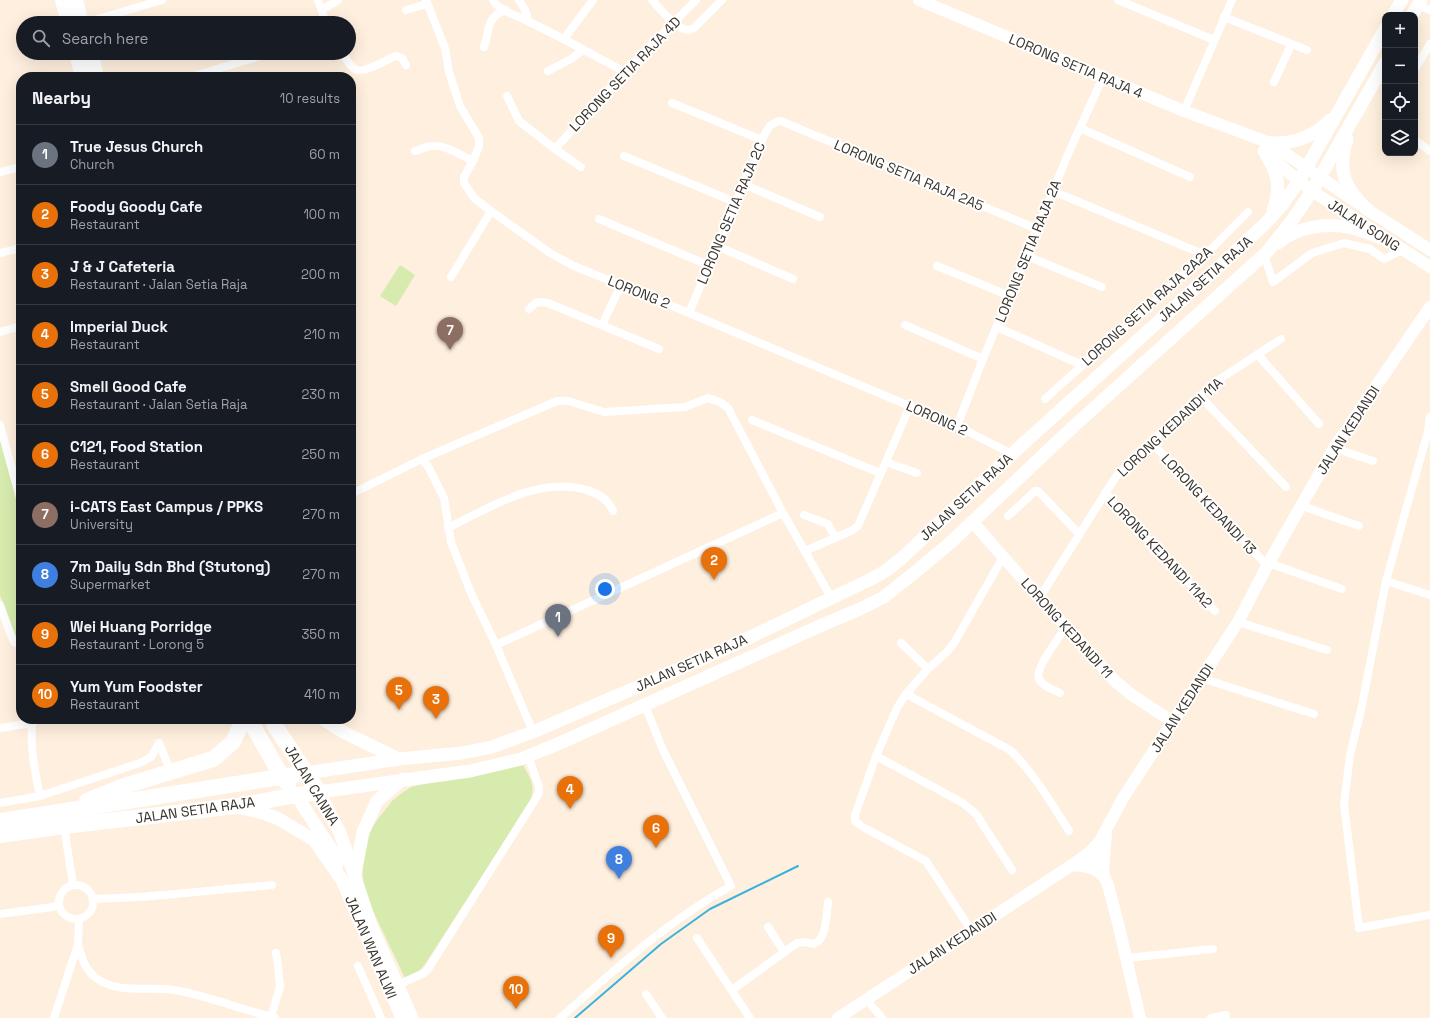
<!DOCTYPE html>
<html lang="en">
<head>
<meta charset="utf-8">
<style>
  body { margin:0; font-family:"Space Grotesk",sans-serif; background:#242831; color:#f1f3f6 }
  .controls { position:absolute; right:12px; top:12px; display:grid; overflow:hidden; border-radius:8px; box-shadow:0 4px 16px #0002 }
  .controls button { width:36px; height:36px; display:grid; place-items:center; padding:0; border:0; border-bottom:1px solid #363941; background:#171b24; color:#f1f3f6; font:20px sans-serif }
  .you { position:absolute; left:605px; top:589px; width:14px; height:14px; margin:-10px; border:3px solid #fff; border-radius:50%; background:#1a73e8; box-shadow:0 0 0 6px #1a73e833 }
  .badge { display:grid; place-items:center; width:26px; height:26px; border-radius:50%; background:#db2777; color:#fff; font-size:13px; font-weight:700 }
  .pin { position:absolute; translate:-50% -33px; filter:drop-shadow(0 1px 2px #0008) }
  .pin::after { content:''; position:absolute; top:21px; width:14px; height:12px; background:inherit; clip-path:polygon(0 0,100% 0,50% 100%) }
  .list { margin:0; padding:0; list-style:none }
  h2 { display:flex; justify-content:space-between; align-items:center; height:52px; margin:0; padding:0 16px; font-size:17px }
  h2 small { font-size:13px; font-weight:400; color:#9ea1a6 }
  .list li { display:grid; grid-template-columns:26px 1fr auto; gap:12px; align-items:center; box-sizing:border-box; height:60px; padding:0 16px; border-top:1px solid #363941 }
  .list b { display:block; font-size:15px; white-space:nowrap }
  .list p { margin:0; font-size:13px; white-space:nowrap; color:#9ea1a6 }
  .list em { font-size:13px; font-style:normal; color:#9ea1a6 }
  .icon { flex:none; width:22px; height:22px; fill:none; stroke:currentColor; stroke-width:2; stroke-linecap:round; stroke-linejoin:round }
  .map { position:relative; flex:none; width:1430px; height:1018px; overflow:hidden }
  .search { position:absolute; background:#171b24; box-shadow:0 4px 16px #0002; left:16px; top:16px; width:340px; height:44px; display:flex; align-items:center; gap:10px; box-sizing:border-box; padding:0 14px; border-radius:22px; color:#9ea1a6; font-size:15px }
  .panel { position:absolute; background:#171b24; box-shadow:0 4px 16px #0002; left:16px; top:72px; width:340px; height:652px; border-radius:16px }
  .map>svg:first-child { display:block }
</style>
</head>
<body>
<div class="map">
<svg width="1430" height="1018" viewBox="0 0 1430 1018">
  <rect width="100%" height="100%" fill="#feefde"/>
  <g fill="#d7ebae">
    <path d="M 400,265 L 415,275 L 396,306 L 380,296 Z"/>
    <path d="M 0,432 L 21,507 L 21,640 L 15,636 L 0,595 Z"/>
    <path d="M 523,765 C 531,779 535,784 531,800 L 425,964 L 419,971 L 405,978 L 373,911 L 366,894 L 363,879 L 362,864 L 368,836 L 375,823 L 392,801 L 402,793 L 411,787 L 440,780 Z"/>
  </g>
  <g fill="none" stroke-linecap="round" stroke-linejoin="round">
    <path stroke="#39b3dd" stroke-width="2" d="M 575,1018 L 661,944 L 710,909 L 798,866"/>
    <g stroke="#fff" stroke-width="8">
      <path d="M 318,0 L 326,23"/>
      <path d="M 426,0 L 445,48 L 449,72 L 460,106 L 479,138 L 479,146 L 473,161 L 464,177 L 464,183 L 474,198 L 491,211 L 550,253 L 574,266 L 689,313 L 957,426 L 1012,454"/>
      <path d="M 493,0 C 497,9 512,14 521,18 C 556,34 591,54 625,72"/>
      <path d="M 519,0 L 526,12 L 528,21"/>
      <path d="M 652,0 C 659,8 678,31 689,30 C 690,30 694,28 695,27 L 722,0"/>
      <path d="M 1118,0 L 1214,40"/>
      <path d="M 1418,5 L 1430,10"/>
      <path d="M 322,10 L 338,0"/>
      <path d="M 406,10 L 427,4"/>
      <path d="M 1224,17 L 1307,50"/>
      <path d="M 98,19 L 162,0"/>
      <path d="M 564,39 L 593,0"/>
      <path d="M 484,47 C 490,31 485,18 505,10"/>
      <path d="M 343,53 C 346,58 350,68 357,70 C 364,73 388,59 396,56 L 402,58 L 406,65"/>
      <path d="M 1415,69 L 1430,44"/>
      <path d="M 548,71 L 571,59 L 583,50"/>
      <path d="M 191,77 L 270,53"/>
      <path d="M 1274,82 L 1291,45"/>
      <path d="M 507,96 L 519,121 L 555,149 L 581,167"/>
      <path d="M 672,103 L 762,140"/>
      <path d="M 1184,111 L 1232,0"/>
      <path d="M 1080,128 L 1190,177"/>
      <path d="M 1415,140 L 1430,151"/>
      <path d="M 555,149 L 625,72 L 696,0"/>
      <path d="M 415,151 C 420,150 425,147 430,146 C 445,144 460,155 473,161"/>
      <path d="M 624,156 L 735,202"/>
      <path d="M 0,172 L 21,167"/>
      <path d="M 743,184 L 820,217"/>
      <path d="M 1053,191 L 1205,255"/>
      <path d="M 599,219 L 708,265"/>
      <path d="M 717,246 L 793,279"/>
      <path d="M 0,253 L 21,248"/>
      <path d="M 1264,255 L 1273,282 L 1312,253 L 1344,243 L 1370,249 L 1384,259 L 1402,250"/>
      <path d="M 1027,256 L 1102,287"/>
      <path d="M 937,266 L 1010,296"/>
      <path d="M 451,277 L 491,211"/>
      <path d="M 529,309 L 537,302 L 548,303 L 659,349"/>
      <path d="M 689,313 L 762,140 C 766,131 770,122 781,121 L 1037,229"/>
      <path d="M 602,325 L 621,285"/>
      <path d="M 905,325 L 983,359"/>
      <path d="M 997,327 L 1082,365"/>
      <path d="M 0,332 L 21,326"/>
      <path d="M 1258,355 L 1319,424"/>
      <path d="M 1200,396 L 1286,487"/>
      <path d="M 1045,399 L 1205,255 L 1248,212"/>
      <path d="M 752,420 L 880,473"/>
      <path d="M 0,425 L 21,502"/>
      <path d="M 957,426 L 983,359 L 1069,152 L 1103,77"/>
      <path d="M 1151,442 L 1263,561 L 1342,589"/>
      <path d="M 1334,448 L 1373,461"/>
      <path d="M 422,459 L 429,468 L 444,498 L 451,542 L 471,593 L 496,645 L 533,732"/>
      <path d="M 886,462 L 917,473"/>
      <path d="M 1105,493 L 1215,611"/>
      <path d="M 351,494 L 422,459 L 557,401 L 568,401 L 604,412 L 685,407 L 708,398 L 720,402 L 728,408 L 783,513 L 832,599"/>
      <path d="M 1302,506 L 1359,526"/>
      <path d="M 804,515 L 828,524 L 835,537"/>
      <path d="M 1008,516 L 1035,491 L 1038,491 L 1079,534"/>
      <path d="M 448,528 C 488,508 539,476 586,490 C 598,493 608,499 613,511"/>
      <path d="M 805,551 L 851,531 L 858,526 L 910,406"/>
      <path d="M 1386,581 L 1428,431 L 1430,417"/>
      <path d="M 1430,595 L 1386,581 L 1361,710 L 1350,755 L 1344,804 L 1359,928 L 1430,915"/>
      <path d="M 1040,597 L 1115,478 L 1126,465 L 1200,396 L 1220,379 L 1281,339"/>
      <path d="M 0,605 L 12,638 L 14,642 L 21,645"/>
      <path d="M 1238,622 L 1327,650"/>
      <path d="M 901,643 L 928,669"/>
      <path d="M 496,645 L 783,513"/>
      <path d="M 1201,678 L 1314,714"/>
      <path d="M 1060,693 C 1054,690 1042,686 1039,679 C 1034,670 1060,636 1066,627"/>
      <path d="M 906,694 L 1010,750 C 1035,774 1051,803 1069,831"/>
      <path d="M 32,723 C 30,750 35,771 40,796"/>
      <path d="M 0,728 L 32,723 L 40,719"/>
      <path d="M 159,743 L 168,765 L 176,770"/>
      <path d="M 876,756 L 963,803 L 976,814 L 1012,870"/>
      <path d="M 0,803 L 40,796 L 140,763 L 151,757 L 159,743"/>
      <path d="M 64,826 L 73,885"/>
      <circle cx="76" cy="902" r="17"/>
      <path d="M 93,899 L 141,897 L 272,885"/>
      <path d="M 0,914 L 53,907 L 59,904"/>
      <path d="M 768,927 L 784,952"/>
      <path d="M 971,930 L 926,861 L 861,826 L 855,821 L 855,815 L 876,756 L 897,708 L 906,694 L 928,669 L 948,651 L 954,643 L 1003,557"/>
      <path d="M 697,938 L 750,1018"/>
      <path d="M 78,944 C 82,959 85,971 99,980 C 121,994 149,986 174,990 C 190,992 206,998 222,1002 C 239,1008 257,1013 275,1018"/>
      <path d="M 1127,958 L 1213,949"/>
      <path d="M 358,966 L 381,1018"/>
      <path d="M 398,985 L 424,973 L 428,969 L 533,803 L 539,793 L 539,787 L 528,756"/>
      <path d="M 732,990 L 797,943 L 804,942 L 814,944 C 827,939 826,915 828,902"/>
      <path d="M 646,994 L 662,1018"/>
      <path d="M 866,999 L 882,1018"/>
      <path d="M 271,1017 L 280,987 L 278,966 L 276,953"/>
      <path d="M 54,1018 L 78,944 L 79,919"/>
      <path d="M 560,1018 C 615,970 667,921 731,886 L 662,748 L 645,705"/>
      <path d="M 1211,1018 L 1226,1015"/>
    </g>
    <g stroke="#fff" stroke-width="12">
      <path d="M 919,0 L 1184,111 L 1270,143 L 1368,210 L 1430,250"/>
      <path d="M 1266,152 L 1288,172 L 1312,191 L 1430,267"/>
      <path d="M 972,521 L 1003,557 L 1116,682 L 1132,695 L 1173,722"/>
      <path d="M 1090,852 L 1103,873 L 1108,885 L 1118,923 L 1140,1018"/>
      <path d="M 1072,865 C 1084,866 1095,867 1103,876"/>
      <path d="M 1103,873 L 1106,833"/>
      <path d="M 838,1018 L 1072,865 L 1090,852 L 1100,841 L 1123,798 L 1238,622 L 1268,564 L 1334,448 L 1430,307"/>
    </g>
    <g stroke="#fff" stroke-width="13">
      <path d="M 1393,15 L 1402,0"/>
      <path d="M 1412,15 L 1421,0"/>
      <path d="M 1347,139 C 1337,172 1344,188 1368,210"/>
      <path d="M 1270,143 C 1293,144 1314,137 1330,120"/>
      <path d="M 1264,151 C 1278,174 1282,185 1273,211"/>
      <path d="M 1278,243 C 1297,227 1324,223 1348,227 C 1361,230 1374,235 1386,240"/>
      <path d="M 323,719 L 343,732 L 399,759"/>
      <path d="M 306,773 L 399,759 L 462,753 L 492,747 L 533,732 L 732,646 L 869,580 L 884,572 L 901,559 L 1012,454 L 1222,264 L 1267,222 L 1282,205 L 1299,181 L 1385,29"/>
      <path d="M 296,795 L 333,852 L 337,865"/>
      <path d="M 238,807 L 262,813 L 277,818 L 314,840 L 342,880 L 402,1018"/>
      <path d="M 355,874 L 363,832 L 377,801 L 403,779"/>
      <path d="M 412,1018 L 372,928 L 340,833 L 319,792 L 470,771 L 521,759 L 560,743 L 822,625 L 860,609 L 884,597 L 919,569 L 950,543 L 1074,426 L 1267,252 L 1293,219 L 1312,191 L 1385,63"/>
    </g>
    <g stroke="#fff" stroke-width="16">
      <path d="M 63,0 L 69,23"/>
      <path d="M 75,0 L 81,23"/>
      <path d="M 77,53 L 83,77"/>
      <path d="M 90,53 L 96,77"/>
      <path d="M 249,719 L 282,777 L 288,784"/>
      <path d="M 87,801 L 124,786 L 213,759 L 233,742 L 242,722 L 241,719"/>
      <path d="M 0,821 L 306,773"/>
      <path d="M 0,835 L 64,826 L 245,805 L 284,797 L 319,792 L 275,726 L 273,719"/>
    </g>
  </g>
  <g text-anchor="middle" dominant-baseline="central" stroke-width="4" stroke-linejoin="round" paint-order="stroke">
    <g font-size="14" fill="#3a342d" stroke="#fff">
      <text transform="translate(1076 66) rotate(23)">LORONG SETIA RAJA 4</text>
      <text transform="translate(625 74) rotate(-46)">LORONG SETIA RAJA 4D</text>
      <text transform="translate(909 175) rotate(23)">LORONG SETIA RAJA 2A5</text>
      <text transform="translate(731 213) rotate(-67)">LORONG SETIA RAJA 2C</text>
      <text transform="translate(1364 225) rotate(33)">JALAN SONG</text>
      <text transform="translate(1028 251) rotate(-68)">LORONG SETIA RAJA 2A</text>
      <text transform="translate(1205 279) rotate(-42)">JALAN SETIA RAJA</text>
      <text transform="translate(639 292) rotate(22)">LORONG 2</text>
      <text transform="translate(1147 306) rotate(-42)">LORONG SETIA RAJA 2A2A</text>
      <text transform="translate(937 418) rotate(24)">LORONG 2</text>
      <text transform="translate(1170 427) rotate(-43)">LORONG KEDANDI 11A</text>
      <text transform="translate(1348 430) rotate(-57)">JALAN KEDANDI</text>
      <text transform="translate(966 497) rotate(-43)">JALAN SETIA RAJA</text>
      <text transform="translate(1209 504) rotate(47)">LORONG KEDANDI 13</text>
      <text transform="translate(1160 552) rotate(47)">LORONG KEDANDI 11A2</text>
      <text transform="translate(1067 628) rotate(48)">LORONG KEDANDI 11</text>
      <text transform="translate(691 663) rotate(-24)">JALAN SETIA RAJA</text>
      <text transform="translate(1182 708) rotate(-57)">JALAN KEDANDI</text>
      <text transform="translate(312 785) rotate(59)">JALAN CANNA</text>
      <text transform="translate(195 810) rotate(-8)">JALAN SETIA RAJA</text>
      <text transform="translate(952 943) rotate(-33)">JALAN KEDANDI</text>
      <text transform="translate(371 947) rotate(67)">JALAN WAN ALWI</text>
    </g>
  </g>
</svg>
<div class="controls">
<button>+</button>
<button>−</button>
<button><svg class="icon" aria-label="locate" viewBox="0 0 24 24"><circle cx="12" cy="12" r="6"/><path d="M12 2v4M12 18v4M2 12h4M18 12h4"/></svg></button>
<button><svg class="icon" aria-label="layers" viewBox="0 0 24 24"><path d="M12 4l9 5-9 5-9-5zM3 14l9 5 9-5"/></svg></button>
</div>
<div class="you"></div>
<div class="pin badge" style="left:558px;top:637px;background:#6b7280">1</div>
<div class="pin badge" style="left:714px;top:580px;background:#e8710a">2</div>
<div class="pin badge" style="left:436px;top:719px;background:#e8710a">3</div>
<div class="pin badge" style="left:570px;top:809px;background:#e8710a">4</div>
<div class="pin badge" style="left:399px;top:710px;background:#e8710a">5</div>
<div class="pin badge" style="left:656px;top:848px;background:#e8710a">6</div>
<div class="pin badge" style="left:450px;top:350px;background:#8d6e63">7</div>
<div class="pin badge" style="left:619px;top:879px;background:#3f7fe0">8</div>
<div class="pin badge" style="left:611px;top:958px;background:#e8710a">9</div>
<div class="pin badge" style="left:516px;top:1009px;background:#e8710a">10</div>
<div class="search"><svg class="icon" aria-label="search" viewBox="0 0 24 24"><circle cx="10" cy="10" r="6"/><path d="M15 15l6 6"/></svg>Search here</div>
<section class="panel">
<h2>Nearby<small>10 results</small></h2>
<ul class="list">
<li><span class="badge" style="background:#6b7280">1</span><div><b>True Jesus Church</b><p>Church</p></div><em>60 m</em></li>
<li><span class="badge" style="background:#e8710a">2</span><div><b>Foody Goody Cafe</b><p>Restaurant</p></div><em>100 m</em></li>
<li><span class="badge" style="background:#e8710a">3</span><div><b>J &amp; J Cafeteria</b><p>Restaurant · Jalan Setia Raja</p></div><em>200 m</em></li>
<li><span class="badge" style="background:#e8710a">4</span><div><b>Imperial Duck</b><p>Restaurant</p></div><em>210 m</em></li>
<li><span class="badge" style="background:#e8710a">5</span><div><b>Smell Good Cafe</b><p>Restaurant · Jalan Setia Raja</p></div><em>230 m</em></li>
<li><span class="badge" style="background:#e8710a">6</span><div><b>C121, Food Station</b><p>Restaurant</p></div><em>250 m</em></li>
<li><span class="badge" style="background:#8d6e63">7</span><div><b>i-CATS East Campus / PPKS</b><p>University</p></div><em>270 m</em></li>
<li><span class="badge" style="background:#3f7fe0">8</span><div><b>7m Daily Sdn Bhd (Stutong)</b><p>Supermarket</p></div><em>270 m</em></li>
<li><span class="badge" style="background:#e8710a">9</span><div><b>Wei Huang Porridge</b><p>Restaurant · Lorong 5</p></div><em>350 m</em></li>
<li><span class="badge" style="background:#e8710a">10</span><div><b>Yum Yum Foodster</b><p>Restaurant</p></div><em>410 m</em></li>
</ul>
</section>
</div>
</body>
</html>
